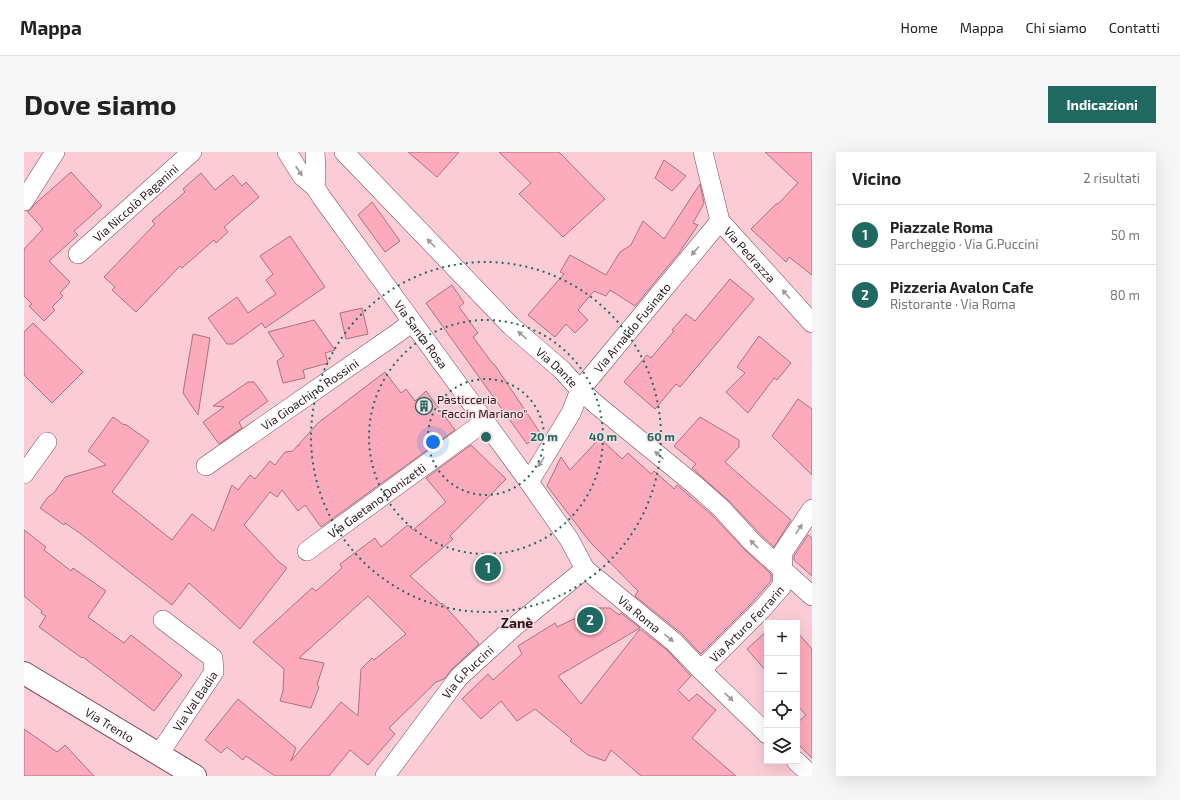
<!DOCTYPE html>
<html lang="it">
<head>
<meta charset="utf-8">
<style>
  body { margin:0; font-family:"Exo 2",sans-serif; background:#f6f6f6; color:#222 }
  .controls { position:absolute; right:12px; bottom:12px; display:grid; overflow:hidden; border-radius:0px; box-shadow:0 4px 16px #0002 }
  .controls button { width:36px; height:36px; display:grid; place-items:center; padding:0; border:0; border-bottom:1px solid #e0e0e0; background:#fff; color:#222; font:20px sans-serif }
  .you { position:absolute; left:409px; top:290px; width:14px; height:14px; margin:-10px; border:3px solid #fff; border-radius:50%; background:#1a73e8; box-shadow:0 0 0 6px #1a73e833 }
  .badge { display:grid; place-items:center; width:26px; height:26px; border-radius:50%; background:#1f6961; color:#fff; font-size:13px; font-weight:700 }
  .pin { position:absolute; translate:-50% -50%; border:2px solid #fff; box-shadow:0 1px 4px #0006 }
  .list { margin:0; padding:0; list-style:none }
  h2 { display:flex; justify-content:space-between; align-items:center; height:52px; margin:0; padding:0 16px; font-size:17px }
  h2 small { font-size:13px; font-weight:400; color:#767676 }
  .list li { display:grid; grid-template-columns:26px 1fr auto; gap:12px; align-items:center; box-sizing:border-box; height:60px; padding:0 16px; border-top:1px solid #e0e0e0 }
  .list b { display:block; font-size:15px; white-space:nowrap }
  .list p { margin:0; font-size:13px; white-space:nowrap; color:#767676 }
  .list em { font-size:13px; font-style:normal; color:#767676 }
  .icon { flex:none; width:22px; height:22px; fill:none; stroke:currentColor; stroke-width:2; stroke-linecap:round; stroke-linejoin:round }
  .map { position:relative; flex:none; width:788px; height:624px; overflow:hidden; border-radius:0px }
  header { display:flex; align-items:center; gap:24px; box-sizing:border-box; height:56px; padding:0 20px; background:#fff; border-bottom:1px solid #e0e0e0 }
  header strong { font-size:19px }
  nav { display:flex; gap:22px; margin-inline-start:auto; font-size:14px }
  .intro { display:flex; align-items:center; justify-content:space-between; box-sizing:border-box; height:96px; padding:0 24px }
  h1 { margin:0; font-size:28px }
  .button { padding:10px 18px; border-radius:0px; background:#1f6961; color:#fff; font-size:14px; font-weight:700 }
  main { display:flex; gap:24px; padding:0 24px }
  aside { flex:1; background:#fff; border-radius:0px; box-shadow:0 4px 16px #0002 }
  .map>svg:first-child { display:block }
</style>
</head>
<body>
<header>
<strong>Mappa</strong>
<nav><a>Home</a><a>Mappa</a><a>Chi siamo</a><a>Contatti</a></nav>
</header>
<div class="intro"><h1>Dove siamo</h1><a class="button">Indicazioni</a></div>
<main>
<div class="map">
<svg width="788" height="624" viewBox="0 0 788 624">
  <rect width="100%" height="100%" fill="#fbccd5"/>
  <g fill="#feaabd" stroke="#a8737e">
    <path d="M 384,0 L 435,0 L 413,25 Z"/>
    <path d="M 475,0 L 535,0 L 581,47 L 539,85 L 495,42 L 507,31 Z"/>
    <path d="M 741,0 L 788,0 L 788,123 L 765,105 L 762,110 L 727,77 L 752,52 L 754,52 L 774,31 Z"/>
    <path d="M 640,8 L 662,24 L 648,39 L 631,26 Z"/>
    <path d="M 47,20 L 78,54 L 50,79 L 54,83 L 25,109 L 46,130 L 36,141 L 39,144 L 28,155 L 31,158 L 20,169 L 5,154 L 8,152 L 0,144 L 0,97 L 19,77 L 3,59 L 5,59 L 11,52 Z"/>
    <path d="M 177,21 L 191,38 L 209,23 L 218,34 L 222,30 L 235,45 L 200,75 L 204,80 L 192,91 L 190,88 L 158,116 L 156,114 L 112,160 L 88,138 L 91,135 L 80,125 L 131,72 L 128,69 L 161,40 L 159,37 Z"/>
    <path d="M 676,32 L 680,51 L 669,71 L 674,73 L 655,101 L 611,154 L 586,138 L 582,144 L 570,139 L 554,158 L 564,168 L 551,181 L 542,172 L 531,185 L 504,163 L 540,122 L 536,120 L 546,103 L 582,123 L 596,100 L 607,93 L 619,69 L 640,87 Z"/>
    <path d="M 348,50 L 376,89 L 361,100 L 334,63 Z"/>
    <path d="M 266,84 L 301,135 L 241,176 L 238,171 L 209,192 L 203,192 L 184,166 L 213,145 L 224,161 L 252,142 L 242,128 L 249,122 L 236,104 Z"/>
    <path d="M 706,127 L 730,147 L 656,235 L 652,232 L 631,257 L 600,230 L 623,203 L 627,206 L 650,179 L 648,178 L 662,162 L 671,169 Z"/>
    <path d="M 428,133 L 440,151 L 435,155 L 454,181 L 449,185 L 469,212 L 470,212 L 517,282 L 503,292 L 402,151 Z"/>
    <path d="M 338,156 L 344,182 L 322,187 L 316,161 Z"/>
    <path d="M 290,168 L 311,198 L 301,201 L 304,211 L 279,218 L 281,226 L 259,231 L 253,209 L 260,204 L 244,180 Z"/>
    <path d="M 9,171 L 59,220 L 28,251 L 0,223 L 0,180 Z"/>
    <path d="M 169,182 L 186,186 L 174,263 L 159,241 Z"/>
    <path d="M 735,184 L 767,211 L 753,228 L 750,226 L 724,261 L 702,240 L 721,221 L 713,215 Z"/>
    <path d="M 361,220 L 377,241 L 382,237 L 391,249 L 402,239 L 431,278 L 297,375 L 281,353 L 274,359 L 258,338 L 253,345 L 246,340 L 220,373 L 255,410 L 263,416 L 216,477 L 165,431 L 148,453 L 57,382 L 41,371 L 40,373 L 16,356 L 24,345 L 30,341 L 41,325 L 82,313 L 64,299 L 89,265 L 100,273 L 101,272 L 125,289 L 88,340 L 148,388 L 168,362 L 190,379 L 208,333 L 214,338 L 226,323 L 231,327 L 246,309 L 251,313 L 261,300 L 269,299 L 274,293 L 275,294 L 275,292 L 294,271 Z"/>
    <path d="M 224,230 L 230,230 L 244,249 L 215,270 L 218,276 L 195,292 L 179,270 L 200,255 L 189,254 Z"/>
    <path d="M 774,247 L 788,257 L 788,323 L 748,284 Z"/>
    <path d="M 676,265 L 715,288 L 715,295 L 701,310 L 767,368 L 750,395 L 737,383 L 704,348 L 668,316 L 672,312 L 650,294 Z"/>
    <path d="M 576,286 L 598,307 L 604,301 L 627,322 L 630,319 L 650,337 L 653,333 L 689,364 L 721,398 L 747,422 L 747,429 L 727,452 L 677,502 L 657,481 L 611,444 L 614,439 L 567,391 L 523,334 L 537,305 L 546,318 Z"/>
    <path d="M 447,293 L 482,327 L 426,384 L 429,387 L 386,424 L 417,452 L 418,451 L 455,492 L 428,517 L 420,527 L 412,530 L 365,576 L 371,582 L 344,613 L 326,598 L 305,624 L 251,624 L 222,604 L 219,608 L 203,595 L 197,601 L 181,588 L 214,547 L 272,596 L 267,609 L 317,550 L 334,564 L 337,517 L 348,506 L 350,508 L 382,482 L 344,444 L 275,506 L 300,511 L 293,533 L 295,535 L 287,556 L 256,549 L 259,539 L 260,517 L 229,490 L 288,436 L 292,439 L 318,416 L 316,412 L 351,386 L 357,395 L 384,373 L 389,378 L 422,350 L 402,326 Z"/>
    <path d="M 0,378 L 22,395 L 20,398 L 47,419 L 49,416 L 82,439 L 64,465 L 100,491 L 107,483 L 158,523 L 130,559 L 59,505 L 58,506 L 15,475 L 22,464 L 17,461 L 18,459 L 0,444 Z"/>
    <path d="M 784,383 L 788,386 L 788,424 L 770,408 L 770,404 Z"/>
    <path d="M 573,456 L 586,456 L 595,463 L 597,461 L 616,476 L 534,524 L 557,552 L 616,477 L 643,498 L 667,524 L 654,538 L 665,549 L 673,542 L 692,558 L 668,586 L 712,624 L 617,624 L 587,598 L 581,609 L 564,603 L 546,589 L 548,587 L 511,557 L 493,569 L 477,549 L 457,567 L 438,547 L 464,522 L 469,528 L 498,502 L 494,494 L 531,471 L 533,475 Z"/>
    <path d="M 743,479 L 743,520 L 723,497 Z"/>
    <path d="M 773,480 L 788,497 L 788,606 L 773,591 L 773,571 L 782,563 L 773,553 Z"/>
    <path d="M 0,577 L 33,600 L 41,593 L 70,624 L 0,624 Z"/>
  </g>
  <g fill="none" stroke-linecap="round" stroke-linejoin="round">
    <g stroke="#7c4b56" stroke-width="20">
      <g id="street">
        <path id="s1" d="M 263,0 L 278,24 L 291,35 L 298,46 L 505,330 L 545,387 L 561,417 L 650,490 L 677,518 L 743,582"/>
        <path d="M 291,0 L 292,21 L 291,35"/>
        <path id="s2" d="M 320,0 L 487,174 L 538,218 L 556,238 L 574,254 L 671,333 L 697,356 L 729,391 L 788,444"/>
        <path id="s3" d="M 679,0 L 696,69 L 788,171"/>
        <path d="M 0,49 L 31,0"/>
        <path id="s4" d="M 54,102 L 168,0"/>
        <path id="s5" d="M 182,314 L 375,180 L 388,170"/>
        <path d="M 0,322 L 23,290"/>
        <path id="s6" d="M 505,330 L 547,261 L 556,238 L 696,69"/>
        <path id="s7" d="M 283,399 L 460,270"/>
        <path id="s8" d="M 677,518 L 739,456 L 758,434 L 759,400 L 788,357"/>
        <path id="s9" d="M 135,602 L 190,520 L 189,506 L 139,468"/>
        <path d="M 772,609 L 788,624"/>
        <path id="s10" d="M 361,624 L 435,525 L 490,475 L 561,417"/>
      </g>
    </g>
    <g stroke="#7c4b56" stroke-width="24">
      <g id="secondary">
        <path id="s11" d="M 0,521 L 171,624"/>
      </g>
    </g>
    <use href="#street" stroke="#fff" stroke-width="19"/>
    <use href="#secondary" stroke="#fff" stroke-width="22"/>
  </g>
  <defs><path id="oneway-solid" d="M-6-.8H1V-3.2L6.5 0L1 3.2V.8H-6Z"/></defs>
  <g fill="#a09799">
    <use href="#oneway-solid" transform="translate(275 19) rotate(56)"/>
    <use href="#oneway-solid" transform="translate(407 91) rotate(-134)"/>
    <use href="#oneway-solid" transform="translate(671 99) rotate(130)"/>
    <use href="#oneway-solid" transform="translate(762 142) rotate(-132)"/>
    <use href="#oneway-solid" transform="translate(498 183) rotate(-139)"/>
    <use href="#oneway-solid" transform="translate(635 303) rotate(-140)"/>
    <use href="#oneway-solid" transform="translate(517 310) rotate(122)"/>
    <use href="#oneway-solid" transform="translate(775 377) rotate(-56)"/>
    <use href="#oneway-solid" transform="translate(730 392) rotate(-136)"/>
    <use href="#oneway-solid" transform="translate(645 486) rotate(40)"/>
    <use href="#oneway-solid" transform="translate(705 545) rotate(43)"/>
  </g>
  <g fill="none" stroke="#1f6961" stroke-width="2" stroke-dasharray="2 4">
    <circle cx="462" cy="285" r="58"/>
    <circle cx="462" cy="285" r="117"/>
    <circle cx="462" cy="285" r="175"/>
  </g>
  <defs>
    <g id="building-ring" transform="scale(0.9)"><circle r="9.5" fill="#f8e0e4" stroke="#1f6961" stroke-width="1.5"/><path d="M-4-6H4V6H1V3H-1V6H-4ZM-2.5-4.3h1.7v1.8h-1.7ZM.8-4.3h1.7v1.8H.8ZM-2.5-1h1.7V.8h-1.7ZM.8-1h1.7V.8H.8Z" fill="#1f6961"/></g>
  </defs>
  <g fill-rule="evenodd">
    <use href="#building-ring" x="400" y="254"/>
  </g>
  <g text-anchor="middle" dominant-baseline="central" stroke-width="3" stroke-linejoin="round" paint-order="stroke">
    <g font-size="12" fill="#2c171c" stroke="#f8e0e4">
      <text stroke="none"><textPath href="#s4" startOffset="77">Via Niccolò Paganini</textPath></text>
      <text stroke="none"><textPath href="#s3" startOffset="116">Via Pedrazza</textPath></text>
      <text stroke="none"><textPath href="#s6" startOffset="187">Via Arnaldo Fusinato</textPath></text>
      <text stroke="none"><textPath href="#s1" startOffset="227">Via Santa Rosa</textPath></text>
      <text stroke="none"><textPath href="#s2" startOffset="303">Via Dante</textPath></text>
      <text stroke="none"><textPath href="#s5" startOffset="126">Via Gioachino Rossini</textPath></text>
      <text stroke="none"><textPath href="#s7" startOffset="86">Via Gaetano Donizetti</textPath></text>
      <text stroke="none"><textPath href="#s1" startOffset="584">Via Roma</textPath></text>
      <text stroke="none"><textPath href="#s8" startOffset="65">Via Arturo Ferrarin</textPath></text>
      <text stroke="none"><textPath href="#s10" startOffset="133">Via G.Puccini</textPath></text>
      <text stroke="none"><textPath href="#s9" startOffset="64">Via Val Badia</textPath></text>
      <text stroke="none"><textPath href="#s11" startOffset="100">Via Trento</textPath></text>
    </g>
    <g font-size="12" fill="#2c171c" stroke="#f8e0e4" text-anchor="start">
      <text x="413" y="247">Pasticceria<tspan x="413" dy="14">"Faccin Mariano"</tspan></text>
    </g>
    <g font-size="14" font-weight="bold" fill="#2c171c" stroke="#f8e0e4">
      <text x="493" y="470">Zanè</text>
    </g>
  </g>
  <circle cx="462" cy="285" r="6" fill="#1f6961" stroke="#f8e0e4" stroke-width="2"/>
  <g font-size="12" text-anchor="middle" font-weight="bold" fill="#1f6961" stroke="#f8e0e4" stroke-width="3" stroke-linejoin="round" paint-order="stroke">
    <text x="520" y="289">20 m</text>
    <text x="579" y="289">40 m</text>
    <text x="637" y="289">60 m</text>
  </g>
</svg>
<div class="controls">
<button>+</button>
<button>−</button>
<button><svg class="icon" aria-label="locate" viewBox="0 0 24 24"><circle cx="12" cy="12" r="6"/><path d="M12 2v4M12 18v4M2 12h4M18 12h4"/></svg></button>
<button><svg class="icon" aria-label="layers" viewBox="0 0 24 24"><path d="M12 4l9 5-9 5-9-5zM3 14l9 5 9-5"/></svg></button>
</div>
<div class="you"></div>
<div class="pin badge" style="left:464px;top:416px">1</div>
<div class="pin badge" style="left:566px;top:468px">2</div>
</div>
<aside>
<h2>Vicino<small>2 risultati</small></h2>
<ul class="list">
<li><span class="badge">1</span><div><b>Piazzale Roma</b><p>Parcheggio · Via G.Puccini</p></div><em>50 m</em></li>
<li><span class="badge">2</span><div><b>Pizzeria Avalon Cafe</b><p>Ristorante · Via Roma</p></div><em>80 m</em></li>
</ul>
</aside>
</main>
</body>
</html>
